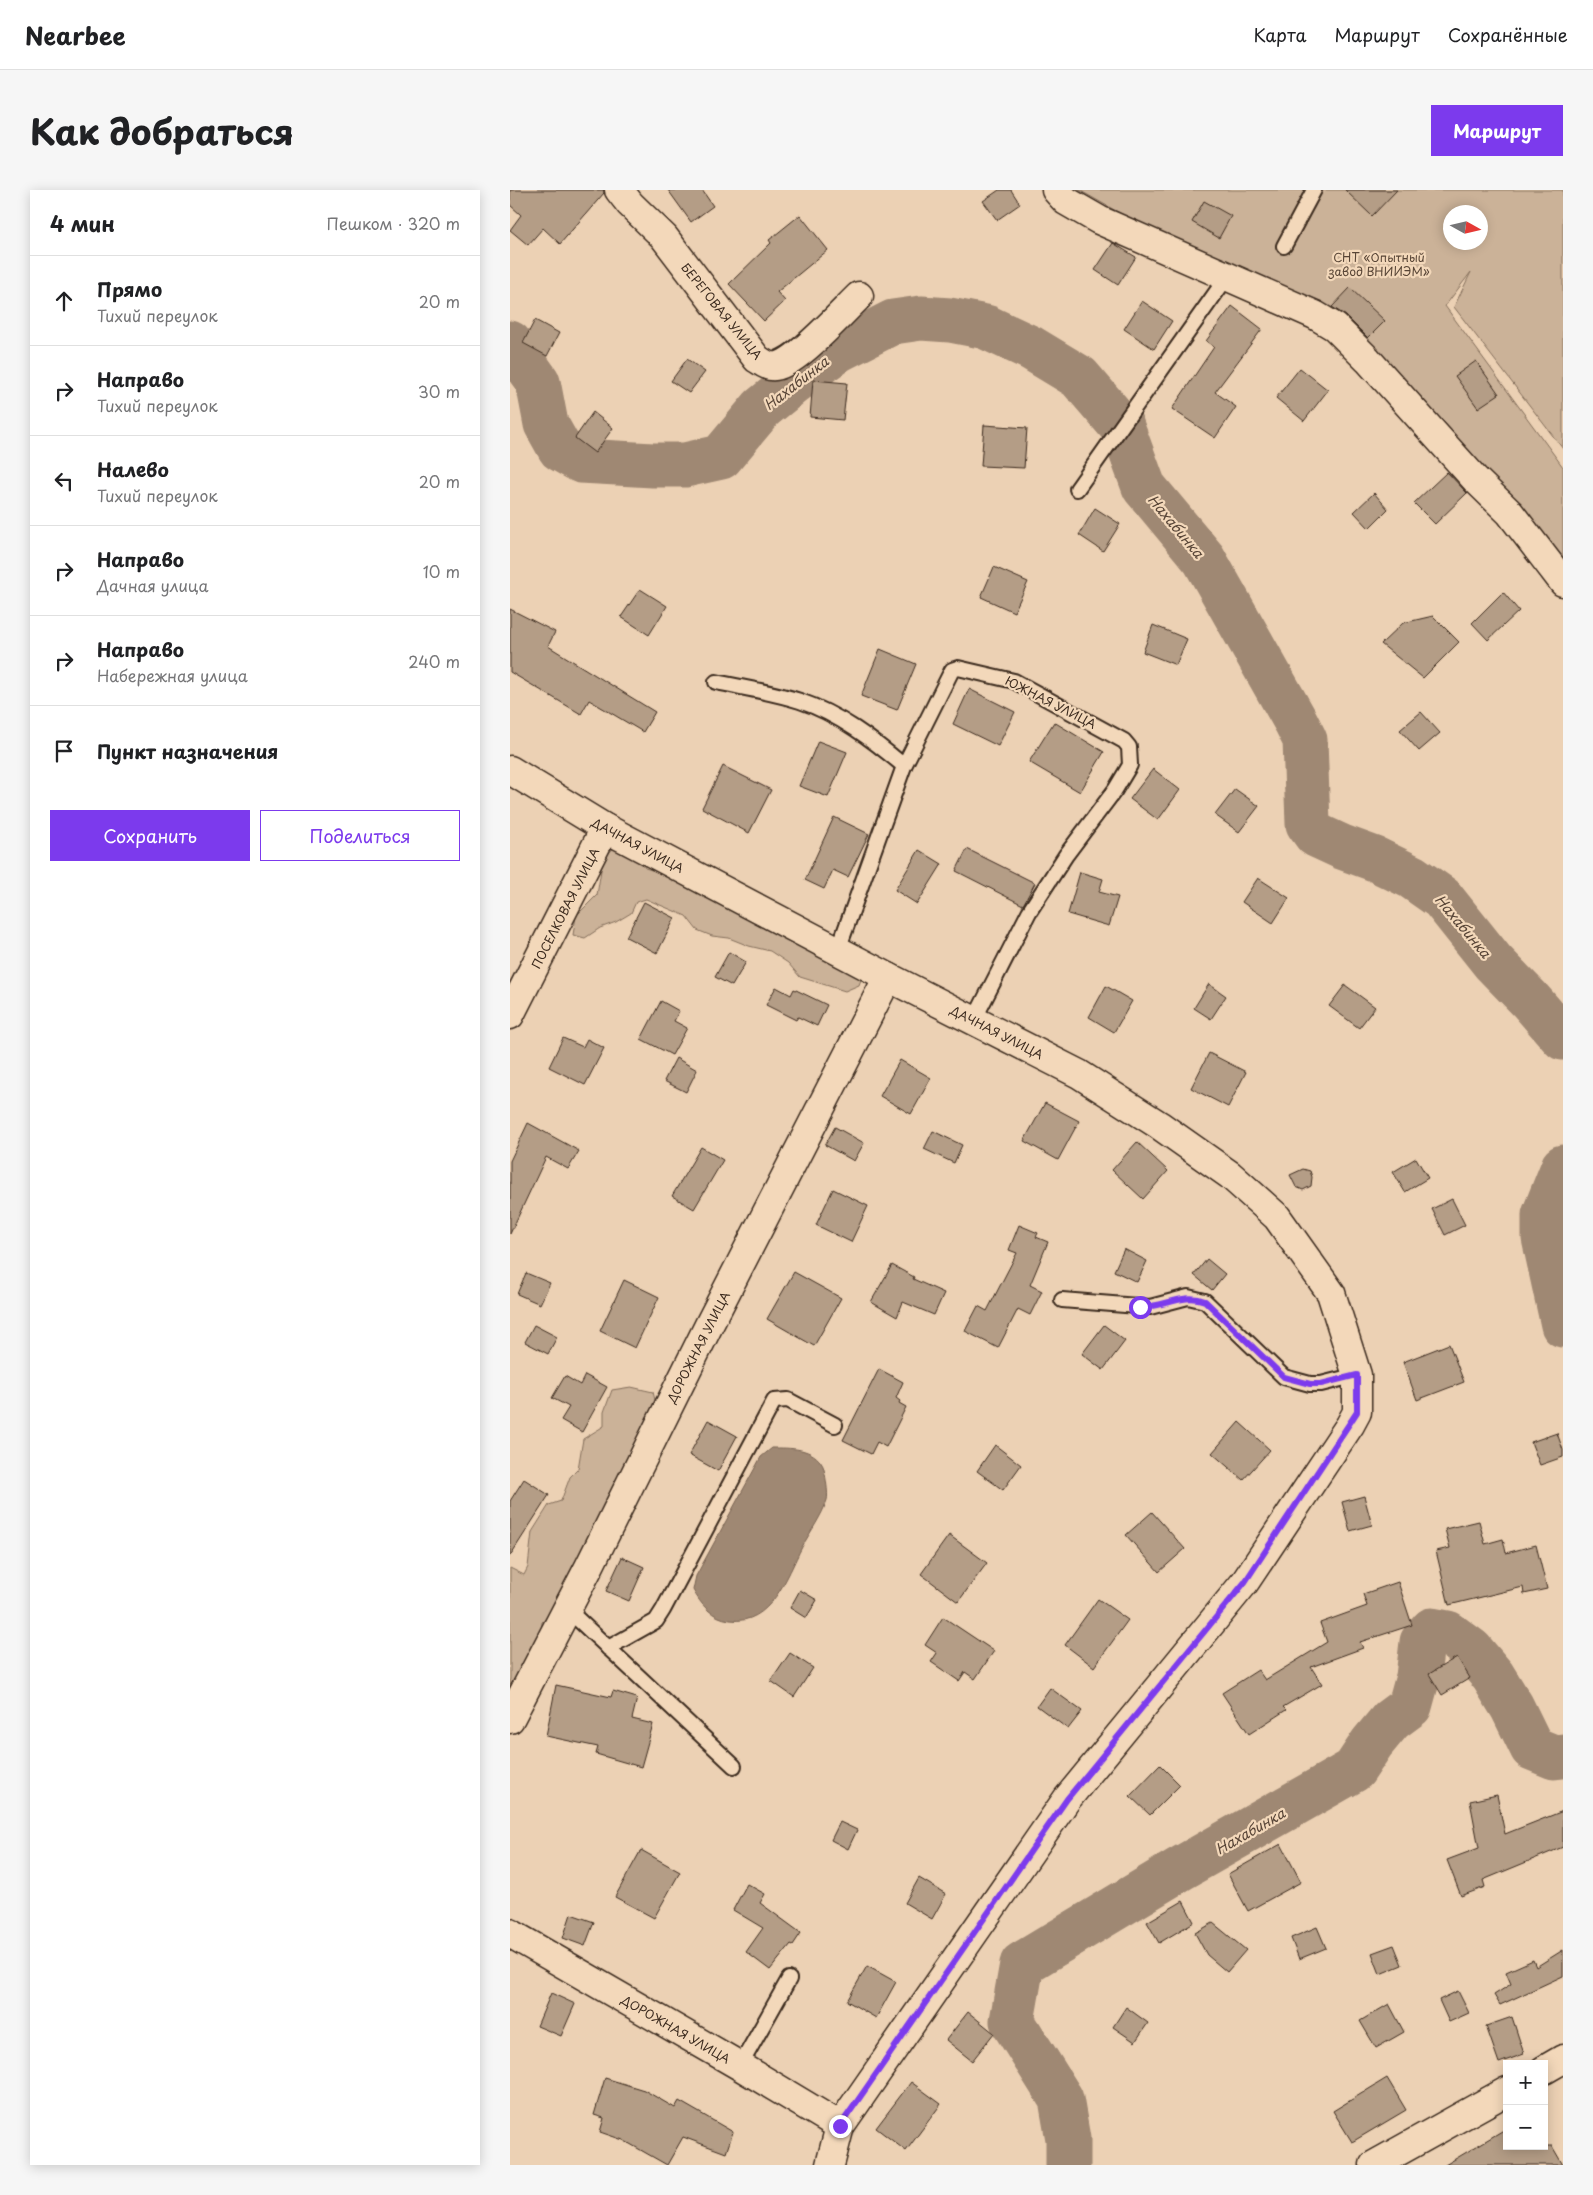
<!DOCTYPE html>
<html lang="ru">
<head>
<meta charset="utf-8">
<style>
  body { margin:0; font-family:"Playpen Sans",sans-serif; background:#f6f6f6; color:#202124 }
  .controls { position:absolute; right:15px; bottom:15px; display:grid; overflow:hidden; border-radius:0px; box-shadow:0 2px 12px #0003 }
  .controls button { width:45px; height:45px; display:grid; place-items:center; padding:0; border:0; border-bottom:1px solid #e0e0e0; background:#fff; color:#202124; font:25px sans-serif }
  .compass { position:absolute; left:933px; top:15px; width:45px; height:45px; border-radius:50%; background:#fff; box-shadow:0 2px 12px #0003; rotate:98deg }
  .stop { position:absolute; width:15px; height:15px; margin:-11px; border:4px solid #7c3aed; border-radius:50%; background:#fff }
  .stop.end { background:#7c3aed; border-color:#fff; box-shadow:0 1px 5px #0008 }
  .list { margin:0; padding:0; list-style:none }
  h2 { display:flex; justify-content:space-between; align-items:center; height:65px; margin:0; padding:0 20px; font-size:21px }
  h2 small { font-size:16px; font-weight:400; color:#757577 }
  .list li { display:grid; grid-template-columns:32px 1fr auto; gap:15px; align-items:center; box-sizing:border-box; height:90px; padding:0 20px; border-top:1px solid #e0e0e0 }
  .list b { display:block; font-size:19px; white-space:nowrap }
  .list p { margin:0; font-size:16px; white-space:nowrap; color:#757577 }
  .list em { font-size:16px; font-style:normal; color:#757577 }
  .actions { display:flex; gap:10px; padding:15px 20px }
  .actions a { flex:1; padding:11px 0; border:1px solid #7c3aed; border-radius:0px; text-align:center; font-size:18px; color:#7c3aed }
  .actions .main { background:#7c3aed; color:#fff }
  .icon { flex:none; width:28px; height:28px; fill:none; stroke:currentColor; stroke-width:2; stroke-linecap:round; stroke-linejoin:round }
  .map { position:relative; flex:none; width:1053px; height:1975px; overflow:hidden; border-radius:0px }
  header { display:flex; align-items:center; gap:30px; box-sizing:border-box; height:70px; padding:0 25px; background:#fff; border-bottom:1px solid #e0e0e0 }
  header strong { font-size:24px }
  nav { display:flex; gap:28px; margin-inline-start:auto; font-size:18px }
  .intro { display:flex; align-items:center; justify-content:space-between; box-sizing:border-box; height:120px; padding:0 30px }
  h1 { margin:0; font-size:35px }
  .button { padding:12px 22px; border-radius:0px; background:#7c3aed; color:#fff; font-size:18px; font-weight:700 }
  main { display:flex; gap:30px; padding:0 30px }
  aside { flex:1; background:#fff; border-radius:0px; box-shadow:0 2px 12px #0003 }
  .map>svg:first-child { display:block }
</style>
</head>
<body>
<header>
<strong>Nearbee</strong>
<nav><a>Карта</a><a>Маршрут</a><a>Сохранённые</a></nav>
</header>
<div class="intro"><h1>Как добраться</h1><a class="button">Маршрут</a></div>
<main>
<aside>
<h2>4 мин<small>Пешком · 320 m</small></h2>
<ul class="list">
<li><svg class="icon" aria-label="ahead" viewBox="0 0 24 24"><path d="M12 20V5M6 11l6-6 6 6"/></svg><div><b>Прямо</b><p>Тихий переулок</p></div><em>20 m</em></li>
<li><svg class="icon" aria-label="right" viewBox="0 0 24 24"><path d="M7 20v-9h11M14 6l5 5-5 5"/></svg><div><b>Направо</b><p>Тихий переулок</p></div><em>30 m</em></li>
<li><svg class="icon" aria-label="left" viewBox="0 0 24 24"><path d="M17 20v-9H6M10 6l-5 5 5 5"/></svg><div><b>Налево</b><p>Тихий переулок</p></div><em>20 m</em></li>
<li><svg class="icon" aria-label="right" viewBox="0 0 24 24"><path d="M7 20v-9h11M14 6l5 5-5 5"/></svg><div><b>Направо</b><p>Дачная улица</p></div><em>10 m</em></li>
<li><svg class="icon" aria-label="right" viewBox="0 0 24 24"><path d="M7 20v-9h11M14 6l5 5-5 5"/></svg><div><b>Направо</b><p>Набережная улица</p></div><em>240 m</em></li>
<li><svg class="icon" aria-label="arrive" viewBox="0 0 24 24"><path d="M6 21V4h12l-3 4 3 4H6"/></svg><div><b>Пункт назначения</b></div></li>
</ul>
<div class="actions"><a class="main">Сохранить</a><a>Поделиться</a></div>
</aside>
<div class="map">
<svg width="1053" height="1975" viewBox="0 0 1053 1975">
  <rect width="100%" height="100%" fill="#ecd1b4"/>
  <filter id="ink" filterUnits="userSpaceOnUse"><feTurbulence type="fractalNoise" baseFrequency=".02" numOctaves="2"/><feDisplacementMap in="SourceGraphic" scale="10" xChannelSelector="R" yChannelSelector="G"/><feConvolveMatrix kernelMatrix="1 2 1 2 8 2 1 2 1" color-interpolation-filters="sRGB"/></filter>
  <g filter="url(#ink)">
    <g fill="#cbb298" stroke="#836e5b" fill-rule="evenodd">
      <path d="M 569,0 L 1053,0 L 1053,259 L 944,117 L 961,82 L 935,116 L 1053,277 L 1053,372 L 1006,312 L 871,169 L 758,91 L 615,26 ZM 941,22 L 971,22 L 971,52 L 941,52 Z"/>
      <path d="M 105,657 L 126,662 L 135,678 L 158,685 L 353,784 L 349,795 L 335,801 L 290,787 L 278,773 L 260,761 L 239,756 L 219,748 L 202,746 L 187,740 L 176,726 L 136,709 L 126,712 L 121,723 L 106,732 L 90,738 L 75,748 L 63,745 L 66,726 L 87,705 L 93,668 Z"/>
      <path d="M 121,1197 L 143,1202 L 147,1218 L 46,1421 L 32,1432 L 31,1445 L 0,1505 L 0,1378 L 14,1385 L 18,1377 L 22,1342 L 39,1315 L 51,1311 L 60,1287 L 68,1279 L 73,1249 L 94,1236 L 94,1222 L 102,1200 Z"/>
    </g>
    <path fill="#9f8873" stroke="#776251" d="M 262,1258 C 279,1258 304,1257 313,1276 C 315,1281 319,1305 317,1310 C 312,1326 300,1342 292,1357 C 277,1386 261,1436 220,1430 C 202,1428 191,1415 183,1400 L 186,1386 L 251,1267 Z"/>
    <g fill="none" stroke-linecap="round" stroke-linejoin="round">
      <path stroke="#776251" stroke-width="8" d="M 1034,1025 L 1053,987"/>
      <g stroke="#9f8873" stroke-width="45">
        <path d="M 0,153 L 28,192 L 36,234 L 50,259 L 71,271 L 143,275 L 175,275 L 211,267 L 252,218 L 289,188 L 328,160 L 383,132 L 411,128 L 440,130 L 476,137 L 521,158 L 569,187 L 612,237 L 634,297 L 694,369 L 786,532 L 795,550 L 798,634 L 806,645 L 832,657 L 865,669 L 902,687 L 932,708 L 983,772 L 1020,810 L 1053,848"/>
        <path d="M 1053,977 L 1034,1025 L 1034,1048 L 1053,1135"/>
        <path d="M 558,1975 L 558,1949 L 551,1909 L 502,1831 L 512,1774 L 670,1679 L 844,1580 L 862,1553 L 881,1530 L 900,1516 L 908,1487 L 912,1452 L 922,1440 L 938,1443 L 961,1460 L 983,1486 L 1002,1517 L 1022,1558 L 1044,1567 L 1053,1566"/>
      </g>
    </g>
    <g fill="#b49d86" stroke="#3b2a1e">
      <path d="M 0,0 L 94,0 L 94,3 L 50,54 L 33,38 L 18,55 L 0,40 L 11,25 L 0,15 Z"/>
      <path d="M 158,0 L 192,0 L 203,16 L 181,32 Z"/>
      <path d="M 489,0 L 501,0 L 510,14 L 487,30 L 473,11 Z"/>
      <path d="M 835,0 L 887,0 L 862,26 Z"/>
      <path d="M 694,11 L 721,26 L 709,48 L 682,32 Z"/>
      <path d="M 290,25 L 318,60 L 267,102 L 275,111 L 254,131 L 219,94 L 261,53 L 259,50 Z"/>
      <path d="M 603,53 L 626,67 L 608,95 L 585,80 Z"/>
      <path d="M 840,98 L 875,131 L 858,148 L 836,126 L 822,117 Z"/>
      <path d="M 632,111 L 662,131 L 644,159 L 614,139 Z"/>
      <path d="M 722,116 L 752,139 L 705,202 L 726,217 L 705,248 L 662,219 L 704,157 L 696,151 Z"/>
      <path d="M 25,130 L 49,143 L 37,166 L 13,153 Z"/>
      <path d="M 177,169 L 195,182 L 179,203 L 161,191 Z"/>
      <path d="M 966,171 L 989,204 L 968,218 L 945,186 Z"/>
      <path d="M 790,178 L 818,200 L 794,231 L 766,208 Z"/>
      <path d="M 303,190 L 337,193 L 333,230 L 300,227 Z"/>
      <path d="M 83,222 L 103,238 L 85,263 L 65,248 Z"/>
      <path d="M 474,235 L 517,238 L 514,278 L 471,276 Z"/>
      <path d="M 937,282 L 957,303 L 925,334 L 904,313 Z"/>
      <path d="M 864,303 L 878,319 L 859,338 L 844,322 Z"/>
      <path d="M 585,318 L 610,334 L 593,361 L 569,345 Z"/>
      <path d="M 484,377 L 518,392 L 504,422 L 471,407 Z"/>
      <path d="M 130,399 L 157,416 L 139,445 L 111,427 Z"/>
      <path d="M 993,402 L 1009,421 L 978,450 L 962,433 Z"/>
      <path d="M 0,419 L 45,442 L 38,456 L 145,522 L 133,542 L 79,510 L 71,524 L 0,482 Z"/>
      <path d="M 923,426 L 949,452 L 913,488 L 871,454 L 893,433 Z"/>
      <path d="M 643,435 L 677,449 L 666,475 L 633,462 Z"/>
      <path d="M 370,459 L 406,474 L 387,520 L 351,506 Z"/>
      <path d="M 459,499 L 505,522 L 488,556 L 443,534 Z"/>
      <path d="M 911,522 L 930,543 L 909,561 L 890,540 Z"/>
      <path d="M 544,532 L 594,562 L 570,602 L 519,572 Z"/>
      <path d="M 308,551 L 337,562 L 318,607 L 289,596 Z"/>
      <path d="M 213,576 L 261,600 L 239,643 L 192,618 Z"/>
      <path d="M 643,579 L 670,600 L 648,630 L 620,609 Z"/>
      <path d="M 725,599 L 749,616 L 729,642 L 705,625 Z"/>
      <path d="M 324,627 L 359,644 L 338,687 L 323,680 L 314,699 L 295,690 Z"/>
      <path d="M 457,659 L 525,693 L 513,715 L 446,681 Z"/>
      <path d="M 409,660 L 432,674 L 407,714 L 385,700 Z"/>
      <path d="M 570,682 L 593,689 L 589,702 L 608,707 L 599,736 L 558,724 Z"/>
      <path d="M 748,688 L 779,708 L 763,733 L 732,712 Z"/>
      <path d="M 134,712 L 165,728 L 147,763 L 116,747 Z"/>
      <path d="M 219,762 L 236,772 L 222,796 L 205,787 Z"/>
      <path d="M 699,794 L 716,806 L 701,829 L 684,818 Z"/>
      <path d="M 835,795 L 865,817 L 849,838 L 819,816 Z"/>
      <path d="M 596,796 L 622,811 L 604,842 L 579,827 Z"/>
      <path d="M 266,797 L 281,805 L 284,799 L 317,815 L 307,836 L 288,827 L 286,830 L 256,815 Z"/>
      <path d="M 151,811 L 169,821 L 164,831 L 177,838 L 162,865 L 131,849 Z"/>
      <path d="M 53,848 L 73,857 L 77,849 L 94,858 L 75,895 L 39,877 Z"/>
      <path d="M 699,863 L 736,882 L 718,917 L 681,898 Z"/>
      <path d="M 166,868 L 187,880 L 176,902 L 154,891 Z"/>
      <path d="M 390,870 L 421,888 L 401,924 L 370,906 Z"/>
      <path d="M 535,913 L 569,931 L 548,970 L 514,951 Z"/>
      <path d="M 18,933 L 69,961 L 58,979 L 36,967 L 0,1044 L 0,971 Z"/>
      <path d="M 325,937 L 354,953 L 344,971 L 315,955 Z"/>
      <path d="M 423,941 L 452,955 L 444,973 L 414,959 Z"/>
      <path d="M 627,952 L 658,981 L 633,1009 L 602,980 Z"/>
      <path d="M 191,957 L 213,970 L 184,1019 L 162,1006 Z"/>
      <path d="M 906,968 L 918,988 L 895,1002 L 883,982 Z"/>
      <path d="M 793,979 L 800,981 L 802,987 L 801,996 L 793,1000 L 786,997 L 780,985 Z"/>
      <path d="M 323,999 L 358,1016 L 341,1052 L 306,1035 Z"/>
      <path d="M 942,1009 L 955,1035 L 935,1045 L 922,1019 Z"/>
      <path d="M 509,1035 L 528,1043 L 526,1047 L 538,1052 L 520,1095 L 532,1101 L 520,1125 L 508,1119 L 488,1158 L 455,1141 L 468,1116 L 477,1121 L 507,1063 L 499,1060 Z"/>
      <path d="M 614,1059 L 637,1071 L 627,1092 L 604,1081 Z"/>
      <path d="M 697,1069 L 715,1084 L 702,1100 L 684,1085 Z"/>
      <path d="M 382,1075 L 404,1087 L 403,1089 L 434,1103 L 424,1125 L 393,1112 L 387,1127 L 361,1112 Z"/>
      <path d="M 284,1082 L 331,1108 L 304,1156 L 257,1129 Z"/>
      <path d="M 16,1083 L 40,1093 L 30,1114 L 7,1104 Z"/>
      <path d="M 114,1090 L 149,1107 L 125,1158 L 90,1141 Z"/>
      <path d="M 24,1135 L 47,1147 L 38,1164 L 15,1152 Z"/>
      <path d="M 594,1135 L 615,1151 L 593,1180 L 572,1164 Z"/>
      <path d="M 939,1154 L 954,1192 L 907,1210 L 893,1172 Z"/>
      <path d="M 369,1179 L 393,1192 L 386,1208 L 390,1211 L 389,1213 L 396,1217 L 376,1257 L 367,1252 L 361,1264 L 333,1250 Z"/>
      <path d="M 75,1185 L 97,1197 L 72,1242 L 51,1230 L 59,1217 L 42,1208 L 55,1186 L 70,1195 Z"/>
      <path d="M 198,1230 L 227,1246 L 208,1281 L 179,1265 Z"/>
      <path d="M 729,1232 L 760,1260 L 733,1290 L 702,1263 Z"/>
      <path d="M 1047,1243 L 1053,1260 L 1053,1267 L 1030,1275 L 1021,1252 Z"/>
      <path d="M 485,1255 L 511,1275 L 493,1300 L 467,1281 Z"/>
      <path d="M 14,1289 L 39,1305 L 0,1366 L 0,1311 Z"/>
      <path d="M 854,1306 L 862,1335 L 840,1341 L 832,1312 Z"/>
      <path d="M 642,1322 L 675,1359 L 649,1382 L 616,1345 Z"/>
      <path d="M 969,1331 L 975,1354 L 993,1349 L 996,1363 L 1026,1355 L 1037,1399 L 1014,1404 L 1013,1397 L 939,1415 L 926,1361 L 940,1358 L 935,1339 Z"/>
      <path d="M 439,1345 L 477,1373 L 448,1412 L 411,1384 Z"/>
      <path d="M 112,1367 L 134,1377 L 119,1411 L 96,1401 Z"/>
      <path d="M 888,1392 L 902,1435 L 850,1452 L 853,1458 L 801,1477 L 812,1494 L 773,1517 L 776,1520 L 739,1544 L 712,1503 L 748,1480 L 755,1490 L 817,1452 L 810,1433 L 857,1416 L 853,1404 Z"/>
      <path d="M 290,1400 L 307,1410 L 296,1428 L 280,1418 Z"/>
      <path d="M 588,1409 L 618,1430 L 584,1477 L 555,1455 Z"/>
      <path d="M 433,1427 L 484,1461 L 465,1489 L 455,1482 L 449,1491 L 421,1472 L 427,1463 L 415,1455 Z"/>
      <path d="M 280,1463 L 303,1478 L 284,1507 L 261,1491 Z"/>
      <path d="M 947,1467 L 960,1488 L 932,1505 L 919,1484 Z"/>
      <path d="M 46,1495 L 101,1507 L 103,1501 L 127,1508 L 122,1529 L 143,1534 L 131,1577 L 86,1564 L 88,1557 L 36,1546 Z"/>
      <path d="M 540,1498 L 572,1521 L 558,1539 L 527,1516 Z"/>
      <path d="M 650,1575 L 670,1595 L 640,1625 L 620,1606 Z"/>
      <path d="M 987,1605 L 995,1644 L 1053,1621 L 1053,1657 L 973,1690 L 975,1697 L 951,1706 L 937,1670 L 969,1658 L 960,1611 Z"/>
      <path d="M 330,1632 L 347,1640 L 338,1659 L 321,1650 Z"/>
      <path d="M 771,1654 L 791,1692 L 738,1721 L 718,1684 Z"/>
      <path d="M 131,1660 L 170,1682 L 144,1728 L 105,1707 Z"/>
      <path d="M 409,1688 L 436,1704 L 422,1729 L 395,1713 Z"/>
      <path d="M 237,1694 L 255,1704 L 250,1713 L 291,1743 L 283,1755 L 281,1754 L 260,1780 L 236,1762 L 253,1738 L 223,1720 Z"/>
      <path d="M 673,1711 L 684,1732 L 649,1753 L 637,1732 Z"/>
      <path d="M 61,1724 L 84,1732 L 75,1756 L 53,1748 Z"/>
      <path d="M 703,1733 L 736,1760 L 717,1782 L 697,1765 L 685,1743 Z"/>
      <path d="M 807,1737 L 816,1758 L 789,1769 L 781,1748 Z"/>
      <path d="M 884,1755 L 892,1775 L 870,1784 L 862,1763 Z"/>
      <path d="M 1053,1760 L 1053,1786 L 990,1815 L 984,1805 L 1001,1794 L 996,1782 L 1023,1770 L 1026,1777 Z"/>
      <path d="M 357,1776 L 386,1792 L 366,1828 L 337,1811 Z"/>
      <path d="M 948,1801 L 959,1823 L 939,1832 L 929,1810 Z"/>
      <path d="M 41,1803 L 65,1814 L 51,1846 L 27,1836 Z"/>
      <path d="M 879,1814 L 894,1842 L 866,1858 L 850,1831 Z"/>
      <path d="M 616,1817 L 638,1833 L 625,1852 L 603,1837 Z"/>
      <path d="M 458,1822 L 484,1843 L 462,1871 L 436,1850 Z"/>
      <path d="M 1002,1827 L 1014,1864 L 989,1873 L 976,1836 Z"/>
      <path d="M 95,1888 L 134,1900 L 165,1918 L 169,1911 L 223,1942 L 216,1963 L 173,1947 L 157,1975 L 113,1950 L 90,1942 L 94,1928 L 84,1925 Z"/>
      <path d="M 877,1888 L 896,1920 L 842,1952 L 823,1921 Z"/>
      <path d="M 401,1892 L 431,1914 L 396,1961 L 366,1938 Z"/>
      <path d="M 997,1938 L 997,1956 L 1042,1956 L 1053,1975 L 935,1975 Z"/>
    </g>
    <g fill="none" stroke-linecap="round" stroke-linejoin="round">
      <g stroke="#3b2a1e" stroke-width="18">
        <g id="lane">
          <path d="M 774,56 L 804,0"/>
          <path d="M 567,299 L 717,87"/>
          <path d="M 206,492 C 234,498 262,502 290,511 C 329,524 363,550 394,576"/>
          <path d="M 328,760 L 394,576 L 442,480 L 448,478 L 504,491 L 614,551 L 619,557 L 620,575 L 605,600 L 556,665 L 519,722 L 464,830"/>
          <path d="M 552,1110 L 640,1117 L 678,1107 L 695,1111 L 774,1187 L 800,1194 L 811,1194 L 847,1185"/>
          <path d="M 57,1419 L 224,1576"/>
          <path d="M 98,1458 L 146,1431 L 153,1420 L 264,1211 L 278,1210 L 325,1235"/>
          <path d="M 230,1876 L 279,1789"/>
        </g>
      </g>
      <g stroke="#3b2a1e" stroke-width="31">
        <g id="street">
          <path d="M 109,0 L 120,14 L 154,47 L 247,169 C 251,171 256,176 261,176 C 281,180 333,121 349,106"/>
          <path d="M 546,0 L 556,11 L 589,30 L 805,125 L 825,137 L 858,170 L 965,289 L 1000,323 L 1053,392"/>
          <path d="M 0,580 L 95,638 L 378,787 L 569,884 L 649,935 L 720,985 L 767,1027 L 821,1103 L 847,1185 L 847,1222 L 840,1235 L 735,1392 L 557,1609 L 330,1936 L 320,1975"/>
          <path d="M 0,825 L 95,638"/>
          <path d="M 0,1529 L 79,1377 L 199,1135 L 378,787"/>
          <path d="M 0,1743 L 230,1876 L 330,1936"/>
          <path d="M 1034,1880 L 1053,1869"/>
          <path d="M 864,1975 L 997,1901"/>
        </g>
      </g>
      <use href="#lane" stroke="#f3d8ba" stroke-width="14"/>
      <use href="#street" stroke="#f3d8ba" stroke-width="28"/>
    </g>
  </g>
  <g fill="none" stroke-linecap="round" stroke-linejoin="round" filter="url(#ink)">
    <path stroke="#7c3aed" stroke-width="6" d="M 330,1936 L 557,1609 L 735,1392 L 847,1222 L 847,1185 L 811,1194 L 800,1194 L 774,1187 L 695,1111 C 674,1102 653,1118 630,1117"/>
  </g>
  <g text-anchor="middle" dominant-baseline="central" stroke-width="4.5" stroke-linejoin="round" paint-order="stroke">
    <g font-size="12" fill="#584536" stroke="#f3d8ba">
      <text x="869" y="67">СНТ «Опытный<tspan x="869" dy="14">завод ВНИИЭМ»</tspan></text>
    </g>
    <g font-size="12" fill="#3b2a1e" stroke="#f3d8ba">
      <text transform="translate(212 121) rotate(51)">БЕРЕГОВАЯ УЛИЦА</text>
      <text transform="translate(541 512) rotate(27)">ЮЖНАЯ УЛИЦА</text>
      <text transform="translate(128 655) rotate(28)">ДАЧНАЯ УЛИЦА</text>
      <text transform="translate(55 718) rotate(-63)">ПОСЕЛКОВАЯ УЛИЦА</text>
      <text transform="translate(487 842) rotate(27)">ДАЧНАЯ УЛИЦА</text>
      <text transform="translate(188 1157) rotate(-63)">ДОРОЖНАЯ УЛИЦА</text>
      <text transform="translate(166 1839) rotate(30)">ДОРОЖНАЯ УЛИЦА</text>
    </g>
    <g font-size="14" font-style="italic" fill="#594638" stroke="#f3d8ba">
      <text transform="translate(286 193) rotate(-38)">Нахабинка</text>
      <text transform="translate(666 336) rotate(50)">Нахабинка</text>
      <text transform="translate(953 736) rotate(50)">Нахабинка</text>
      <text transform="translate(740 1641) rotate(-30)">Нахабинка</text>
    </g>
  </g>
</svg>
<div class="controls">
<button>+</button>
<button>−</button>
</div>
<svg class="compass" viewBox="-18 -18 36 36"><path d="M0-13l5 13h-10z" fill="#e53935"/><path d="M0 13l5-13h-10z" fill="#757577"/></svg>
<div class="stop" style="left:630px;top:1117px"></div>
<div class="stop end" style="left:330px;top:1936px"></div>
</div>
</main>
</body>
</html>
